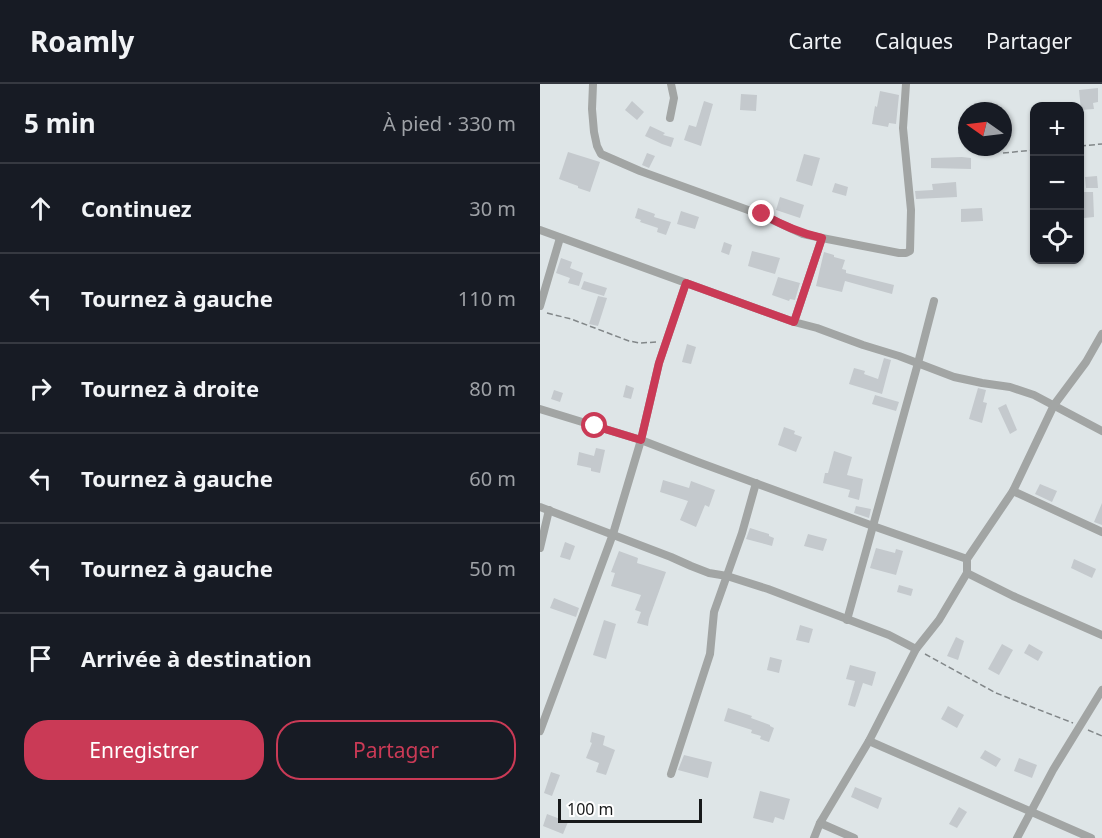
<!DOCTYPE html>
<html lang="fr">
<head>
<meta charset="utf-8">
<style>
  body { margin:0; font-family:"Noto Sans",sans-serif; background:#20242c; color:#f1f3f6 }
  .controls { position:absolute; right:18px; top:18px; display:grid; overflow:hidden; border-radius:12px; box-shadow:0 2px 4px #0004 }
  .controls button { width:54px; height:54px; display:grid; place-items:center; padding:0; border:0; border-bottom:2px solid #363941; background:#171b24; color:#f1f3f6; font:30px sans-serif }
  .compass { position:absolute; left:418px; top:18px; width:54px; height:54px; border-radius:50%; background:#171b24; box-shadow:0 2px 4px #0004; rotate:284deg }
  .scale { position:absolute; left:18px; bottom:15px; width:144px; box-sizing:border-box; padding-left:6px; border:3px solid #181a1b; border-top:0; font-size:16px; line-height:21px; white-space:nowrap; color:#181a1b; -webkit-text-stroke:4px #fff; paint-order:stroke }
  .stop { position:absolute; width:18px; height:18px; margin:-14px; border:4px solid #ca3a56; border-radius:50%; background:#fff }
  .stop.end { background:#ca3a56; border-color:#fff; box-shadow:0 2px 6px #0008 }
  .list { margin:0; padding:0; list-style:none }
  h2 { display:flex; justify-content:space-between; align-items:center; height:78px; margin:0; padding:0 24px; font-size:26px }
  h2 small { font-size:20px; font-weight:400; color:#9ea1a6 }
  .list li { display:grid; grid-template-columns:39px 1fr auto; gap:18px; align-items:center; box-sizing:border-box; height:90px; padding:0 24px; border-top:2px solid #363941 }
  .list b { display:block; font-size:22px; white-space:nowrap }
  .list em { font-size:20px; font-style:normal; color:#9ea1a6 }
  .actions { display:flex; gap:12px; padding:18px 24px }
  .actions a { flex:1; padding:14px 0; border:2px solid #ca3a56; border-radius:24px; text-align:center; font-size:21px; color:#ca3a56 }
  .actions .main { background:#ca3a56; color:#fff }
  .icon { flex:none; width:33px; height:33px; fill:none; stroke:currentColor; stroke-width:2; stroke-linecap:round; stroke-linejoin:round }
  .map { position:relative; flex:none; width:562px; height:754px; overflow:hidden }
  header { display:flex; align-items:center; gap:36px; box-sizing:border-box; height:84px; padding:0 30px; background:#171b24; border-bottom:2px solid #363941 }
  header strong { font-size:28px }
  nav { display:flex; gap:33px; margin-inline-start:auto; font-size:21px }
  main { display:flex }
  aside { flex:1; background:#171b24 }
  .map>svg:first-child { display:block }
</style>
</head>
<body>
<header>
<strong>Roamly</strong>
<nav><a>Carte</a><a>Calques</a><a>Partager</a></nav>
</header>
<main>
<aside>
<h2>5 min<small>À pied · 330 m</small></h2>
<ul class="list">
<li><svg class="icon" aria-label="ahead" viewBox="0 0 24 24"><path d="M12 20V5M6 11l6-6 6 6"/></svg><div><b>Continuez</b></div><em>30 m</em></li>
<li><svg class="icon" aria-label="left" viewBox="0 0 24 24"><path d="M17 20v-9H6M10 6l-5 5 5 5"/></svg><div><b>Tournez à gauche</b></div><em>110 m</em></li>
<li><svg class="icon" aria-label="right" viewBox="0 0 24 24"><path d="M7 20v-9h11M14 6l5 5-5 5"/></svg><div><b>Tournez à droite</b></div><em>80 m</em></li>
<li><svg class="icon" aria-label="left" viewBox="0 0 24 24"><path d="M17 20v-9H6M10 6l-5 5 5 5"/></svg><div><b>Tournez à gauche</b></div><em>60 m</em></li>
<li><svg class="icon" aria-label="left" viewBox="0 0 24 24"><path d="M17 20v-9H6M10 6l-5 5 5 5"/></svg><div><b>Tournez à gauche</b></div><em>50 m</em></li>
<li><svg class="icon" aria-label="arrive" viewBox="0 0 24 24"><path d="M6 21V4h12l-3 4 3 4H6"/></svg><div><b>Arrivée à destination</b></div></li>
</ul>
<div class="actions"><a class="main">Enregistrer</a><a>Partager</a></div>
</aside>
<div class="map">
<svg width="562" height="754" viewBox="0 0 562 754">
  <rect width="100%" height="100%" fill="#dee5e7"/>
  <g fill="#c4c9cd">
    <path d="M 558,4 L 558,18 L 553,19 L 554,25 L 541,26 L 539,6 Z"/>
    <path d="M 340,7 L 359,11 L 356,40 L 349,39 L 348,43 L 332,40 L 335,22 L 337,23 Z"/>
    <path d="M 201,10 L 217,11 L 216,27 L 200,26 Z"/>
    <path d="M 92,17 L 104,28 L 97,36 L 85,26 Z"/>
    <path d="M 164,17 L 173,20 L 161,62 L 144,56 L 149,41 L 156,43 Z"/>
    <path d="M 110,42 L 125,49 L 123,51 L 134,54 L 131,63 L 122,60 L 105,52 Z"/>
    <path d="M 28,68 L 60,78 L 50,108 L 38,104 L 38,102 L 19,95 Z"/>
    <path d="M 107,69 L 115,72 L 109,84 L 102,81 Z"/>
    <path d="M 264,70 L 280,74 L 272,102 L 256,97 Z"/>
    <path d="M 422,73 L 431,74 L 431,85 L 391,84 L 391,74 Z"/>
    <path d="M 557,92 L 558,104 L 546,104 L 545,93 Z"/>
    <path d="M 416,98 L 417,113 L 376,115 L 375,107 L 393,106 L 392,100 Z"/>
    <path d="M 295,99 L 308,103 L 306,112 L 292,108 Z"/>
    <path d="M 542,108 L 553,108 L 554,133 L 544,134 Z"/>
    <path d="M 240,113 L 264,121 L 260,134 L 236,126 Z"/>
    <path d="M 98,124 L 115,130 L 114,133 L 131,138 L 126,151 L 117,148 L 118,144 L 100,138 L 101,136 L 95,134 Z"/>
    <path d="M 442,124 L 443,137 L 421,138 L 421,125 Z"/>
    <path d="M 141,127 L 159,133 L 155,145 L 137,140 Z"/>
    <path d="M 184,158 L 192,161 L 189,171 L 181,168 Z"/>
    <path d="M 212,167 L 240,174 L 235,190 L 208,182 Z"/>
    <path d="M 284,168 L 294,171 L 294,173 L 305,176 L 302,185 L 306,186 L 306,189 L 354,201 L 352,210 L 305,197 L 302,208 L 276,202 Z"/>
    <path d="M 21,174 L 32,178 L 30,184 L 43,189 L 39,202 L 28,199 L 30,194 L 16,189 Z"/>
    <path d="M 238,193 L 260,199 L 255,216 L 250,215 L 249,217 L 232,211 Z"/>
    <path d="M 44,197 L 67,204 L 64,212 L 41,205 Z"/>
    <path d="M 58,212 L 67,214 L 58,242 L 49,240 Z"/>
    <path d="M 147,260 L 156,263 L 151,280 L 142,278 Z"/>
    <path d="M 344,274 L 351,276 L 342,310 L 309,300 L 314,284 L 325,287 L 324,290 L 338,295 Z"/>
    <path d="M 86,301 L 94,304 L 91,315 L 83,313 Z"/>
    <path d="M 438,304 L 446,306 L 443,318 L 447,319 L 442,339 L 429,335 Z"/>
    <path d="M 14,306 L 23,309 L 20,318 L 11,315 Z"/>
    <path d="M 335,311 L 359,318 L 356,327 L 332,320 Z"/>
    <path d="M 466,320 L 477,346 L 470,350 L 458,324 Z"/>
    <path d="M 244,343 L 255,347 L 254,350 L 262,353 L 256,368 L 238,361 Z"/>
    <path d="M 56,364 L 65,366 L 60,389 L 51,387 L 51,384 L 37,381 L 39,368 L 54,372 Z"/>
    <path d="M 294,367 L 312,373 L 307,391 L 323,395 L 319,416 L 308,413 L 310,406 L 283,399 L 285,389 L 288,389 Z"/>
    <path d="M 123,396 L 149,404 L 151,397 L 175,406 L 169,423 L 165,421 L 156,443 L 140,436 L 148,417 L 120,408 Z"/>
    <path d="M 500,400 L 517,407 L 512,418 L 495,410 Z"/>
    <path d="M 562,419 L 562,441 L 554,438 Z"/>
    <path d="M 316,422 L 331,425 L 329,434 L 314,429 Z"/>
    <path d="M 210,444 L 229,450 L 229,452 L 234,454 L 232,462 L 206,455 Z"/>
    <path d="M 268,450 L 287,455 L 283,467 L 264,462 Z"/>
    <path d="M 25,458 L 35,462 L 30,476 L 20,473 Z"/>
    <path d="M 336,464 L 355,469 L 356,465 L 363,467 L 356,491 L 330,484 Z"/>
    <path d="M 79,467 L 98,474 L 97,479 L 126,488 L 109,535 L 108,542 L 97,539 L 101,528 L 95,526 L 101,511 L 71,502 L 75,489 L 71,488 Z"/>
    <path d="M 534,475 L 556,485 L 552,494 L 531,484 Z"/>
    <path d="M 359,501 L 373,505 L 371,512 L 357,508 Z"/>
    <path d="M 14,514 L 39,524 L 36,533 L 10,524 Z"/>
    <path d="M 64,536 L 76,540 L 66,575 L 53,571 Z"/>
    <path d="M 260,541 L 273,545 L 269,559 L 256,556 Z"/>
    <path d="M 416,553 L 424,557 L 418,576 L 407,572 Z"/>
    <path d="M 462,560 L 473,566 L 459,591 L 448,585 Z"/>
    <path d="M 489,560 L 503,568 L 498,577 L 484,569 Z"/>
    <path d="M 230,573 L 242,576 L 239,589 L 227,586 Z"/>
    <path d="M 310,581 L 336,588 L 332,602 L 323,599 L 315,623 L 308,621 L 315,597 L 306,595 Z"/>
    <path d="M 408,622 L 424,631 L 417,644 L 401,635 Z"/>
    <path d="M 188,624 L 212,632 L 211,634 L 230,641 L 230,642 L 234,644 L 229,658 L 220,655 L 221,652 L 211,649 L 212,646 L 184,637 Z"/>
    <path d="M 52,648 L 65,652 L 63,661 L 75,666 L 66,691 L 56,688 L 59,679 L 46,674 L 52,659 L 50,658 Z"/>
    <path d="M 445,666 L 461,675 L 456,683 L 440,674 Z"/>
    <path d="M 144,671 L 172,678 L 168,694 L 138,686 Z"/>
    <path d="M 479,674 L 497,681 L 492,694 L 474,687 Z"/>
    <path d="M 11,688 L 20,691 L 12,712 L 4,709 Z"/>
    <path d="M 315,703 L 342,714 L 338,725 L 311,713 Z"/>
    <path d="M 220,707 L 250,715 L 244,736 L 235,733 L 233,739 L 213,734 Z"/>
    <path d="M 419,723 L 427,728 L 417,744 L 409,740 Z"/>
    <path d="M 7,730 L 28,738 L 23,750 L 3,742 Z"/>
  </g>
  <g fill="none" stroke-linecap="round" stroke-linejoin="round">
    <g stroke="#828789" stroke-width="1.5" stroke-dasharray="6 3" stroke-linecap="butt">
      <path d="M 540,62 L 562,60"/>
      <path d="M 463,69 L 494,66"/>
      <path d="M 7,229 L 31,235 L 89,257 L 100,259 L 117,258"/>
      <path d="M 385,570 L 456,609 L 533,639"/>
      <path d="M 548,646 L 562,652"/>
    </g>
    <g stroke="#a2a5a4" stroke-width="8">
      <path d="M 53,0 L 52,25 L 54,48 L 57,62 L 61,70 L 100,87 L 222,131 L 263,150 L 282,154 L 254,238"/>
      <path d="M 130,34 L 134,14 L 131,0"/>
      <path d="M 0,146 L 254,238 L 277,244 L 323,261 L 359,272 L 414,293 L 442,299 L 470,303 L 494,311 L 562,347"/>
      <path d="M 282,154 L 359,169 L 366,169 L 370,167 L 371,126 L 363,44 L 366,0"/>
      <path d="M 0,222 L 20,154"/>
      <path d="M 0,325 L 101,356 L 158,378 L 333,442 L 427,475"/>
      <path d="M 473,407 L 562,448"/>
      <path d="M 0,423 L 131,473 L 151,482 L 169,489 L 187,492 L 228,505 L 349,551 L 376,565"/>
      <path d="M 0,464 L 9,426"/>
      <path d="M 427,489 L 473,512 L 562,551"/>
      <path d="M 307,536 L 378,279 L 394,217"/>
      <path d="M 0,647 L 73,450 L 101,356 L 119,279 L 146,199"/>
      <path d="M 329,657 L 551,754"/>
      <path d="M 131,690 L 170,570 L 174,528 L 202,449 L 216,399"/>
      <path d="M 280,739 L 314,754"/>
      <path d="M 274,754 L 280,739 L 329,657 L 376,565 L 399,536 L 427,489 L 427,475 L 473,407 L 514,321 L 546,278 L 562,250"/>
      <path d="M 477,754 L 513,686 L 562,606"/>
    </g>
  </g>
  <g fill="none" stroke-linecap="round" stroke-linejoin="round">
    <path stroke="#ca3a56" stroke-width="8" d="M 55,342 L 101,356 L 119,279 L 146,199 L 254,238 L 282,154 C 259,149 242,141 222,130"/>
  </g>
</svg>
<div class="controls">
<button>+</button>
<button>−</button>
<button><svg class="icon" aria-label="locate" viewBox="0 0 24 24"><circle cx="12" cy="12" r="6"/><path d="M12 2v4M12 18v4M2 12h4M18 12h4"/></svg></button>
</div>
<svg class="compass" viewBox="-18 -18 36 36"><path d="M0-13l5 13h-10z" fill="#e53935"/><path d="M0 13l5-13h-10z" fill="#9ea1a6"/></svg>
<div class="scale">100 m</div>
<div class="stop" style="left:55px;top:342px"></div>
<div class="stop end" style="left:222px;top:130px"></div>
</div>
</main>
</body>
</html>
